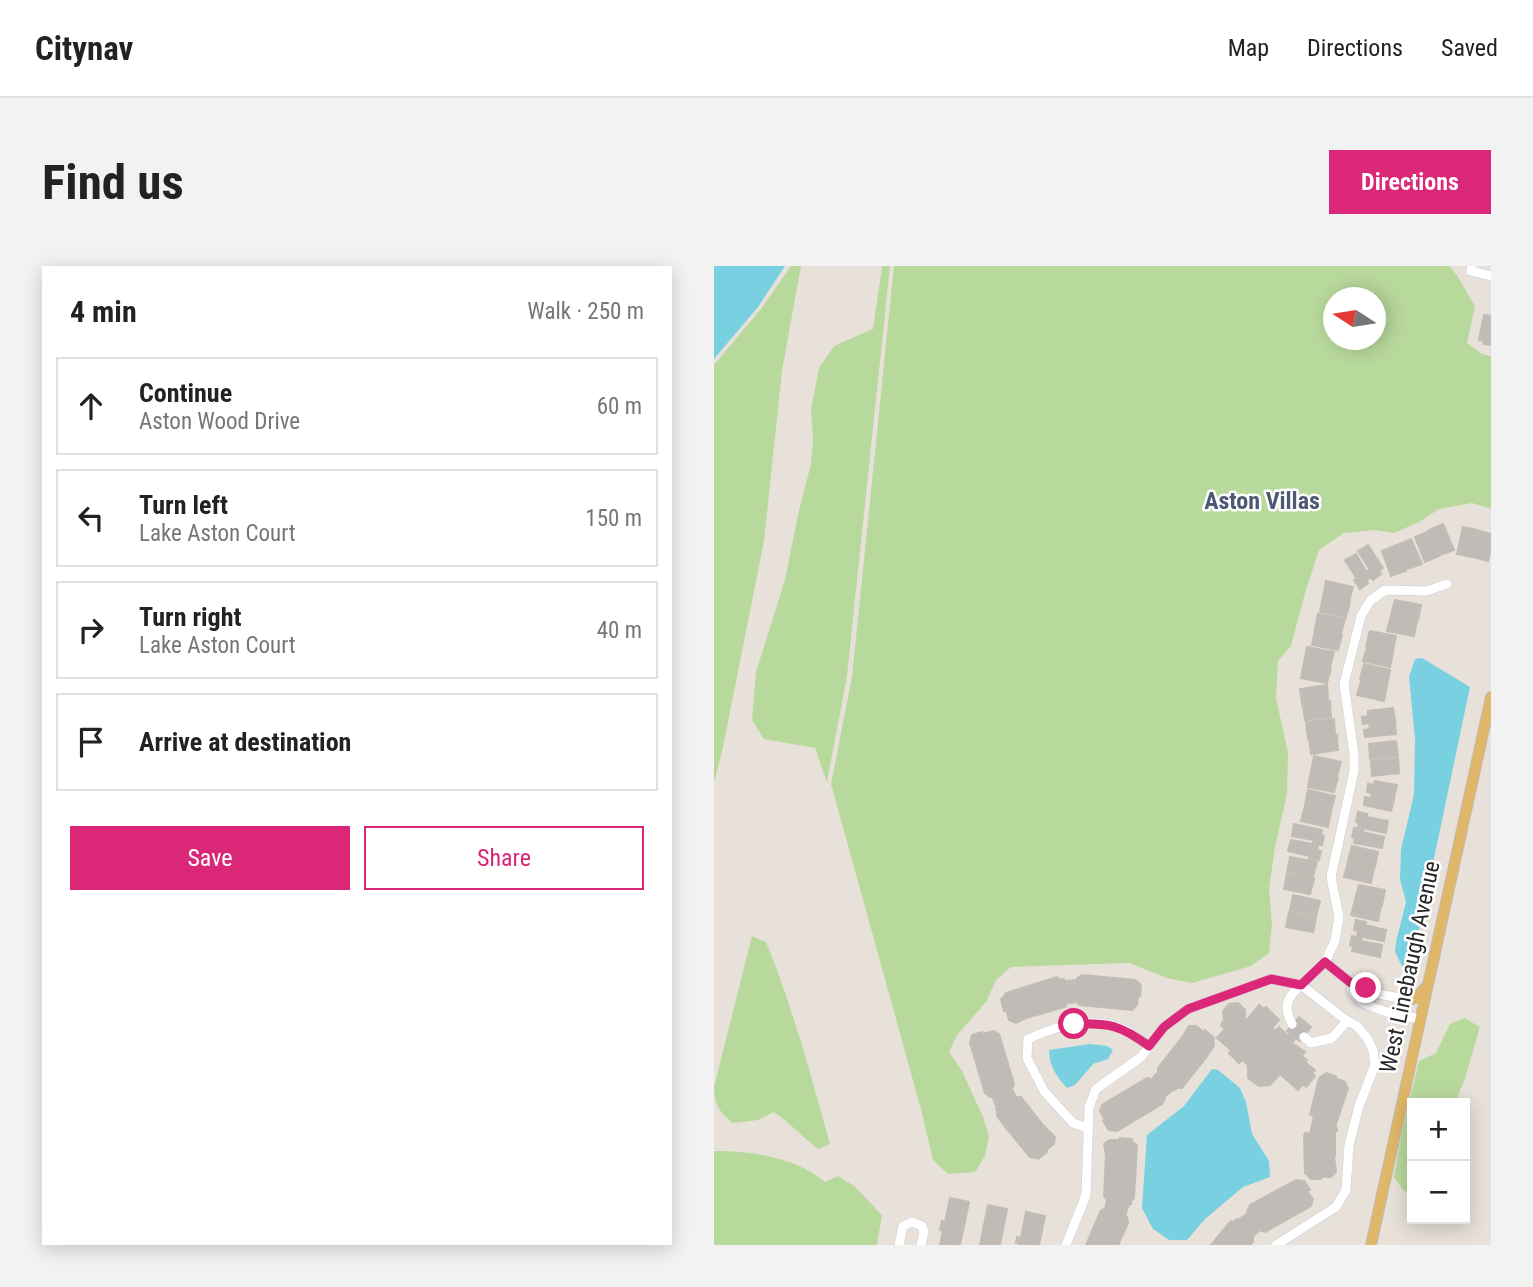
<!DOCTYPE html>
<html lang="en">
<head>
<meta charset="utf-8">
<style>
  body { margin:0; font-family:"Roboto Condensed",sans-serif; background:#f2f2f2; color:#222 }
  .controls { position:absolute; right:21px; bottom:21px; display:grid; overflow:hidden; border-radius:0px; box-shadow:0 4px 18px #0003 }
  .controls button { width:63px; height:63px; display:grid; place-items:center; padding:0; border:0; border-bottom:2px solid #e0e0e0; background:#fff; color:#222; font:35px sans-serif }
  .compass { position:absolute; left:609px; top:21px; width:63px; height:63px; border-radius:50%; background:#fff; box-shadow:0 4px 18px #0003; rotate:282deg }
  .stop { position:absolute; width:21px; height:21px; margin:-16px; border:5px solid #db2777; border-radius:50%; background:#fff }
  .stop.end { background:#db2777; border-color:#fff; box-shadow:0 2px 7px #0008 }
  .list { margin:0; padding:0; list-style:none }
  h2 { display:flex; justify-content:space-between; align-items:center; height:91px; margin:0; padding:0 28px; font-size:30px }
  h2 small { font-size:23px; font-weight:400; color:#767676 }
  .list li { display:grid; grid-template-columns:46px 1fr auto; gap:21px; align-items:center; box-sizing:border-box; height:98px; margin:0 14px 14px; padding:0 14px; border:2px solid #e0e0e0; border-radius:0px }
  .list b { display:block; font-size:26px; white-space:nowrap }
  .list p { margin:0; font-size:23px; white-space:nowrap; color:#767676 }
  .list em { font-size:23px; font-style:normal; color:#767676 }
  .actions { display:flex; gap:14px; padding:21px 28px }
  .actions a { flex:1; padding:16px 0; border:2px solid #db2777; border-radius:0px; text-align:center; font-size:24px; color:#db2777 }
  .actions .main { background:#db2777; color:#fff }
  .icon { flex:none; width:38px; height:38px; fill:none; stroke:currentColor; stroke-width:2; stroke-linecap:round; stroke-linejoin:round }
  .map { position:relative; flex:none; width:777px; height:979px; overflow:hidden; border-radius:0px }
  header { display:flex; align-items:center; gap:42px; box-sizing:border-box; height:98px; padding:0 35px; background:#fff; border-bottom:2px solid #e0e0e0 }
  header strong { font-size:33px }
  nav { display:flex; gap:38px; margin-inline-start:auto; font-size:24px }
  .intro { display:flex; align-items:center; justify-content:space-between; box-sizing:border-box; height:168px; padding:0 42px }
  h1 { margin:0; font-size:49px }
  .button { padding:18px 32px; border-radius:0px; background:#db2777; color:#fff; font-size:24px; font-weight:700 }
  main { display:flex; gap:42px; padding:0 42px }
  aside { flex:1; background:#fff; border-radius:0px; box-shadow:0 4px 18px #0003 }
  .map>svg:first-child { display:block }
</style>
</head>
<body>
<header>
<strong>Citynav</strong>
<nav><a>Map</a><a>Directions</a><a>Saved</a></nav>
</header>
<div class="intro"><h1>Find us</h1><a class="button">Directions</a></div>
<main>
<aside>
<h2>4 min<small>Walk · 250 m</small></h2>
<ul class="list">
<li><svg class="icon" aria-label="ahead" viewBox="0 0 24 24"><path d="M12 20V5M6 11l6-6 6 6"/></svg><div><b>Continue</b><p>Aston Wood Drive</p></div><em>60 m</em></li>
<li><svg class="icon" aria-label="left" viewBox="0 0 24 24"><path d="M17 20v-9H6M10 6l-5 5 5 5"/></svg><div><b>Turn left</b><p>Lake Aston Court</p></div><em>150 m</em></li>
<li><svg class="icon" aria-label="right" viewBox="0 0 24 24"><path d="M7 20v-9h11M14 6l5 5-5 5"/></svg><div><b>Turn right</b><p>Lake Aston Court</p></div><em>40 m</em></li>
<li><svg class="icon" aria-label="arrive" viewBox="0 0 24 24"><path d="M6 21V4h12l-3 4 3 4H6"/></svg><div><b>Arrive at destination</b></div></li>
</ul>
<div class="actions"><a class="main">Save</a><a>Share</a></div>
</aside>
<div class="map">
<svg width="777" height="979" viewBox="0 0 777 979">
  <rect width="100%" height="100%" fill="#e8e1da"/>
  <g fill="#b8d99c" fill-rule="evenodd">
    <path d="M 77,0 L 87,0 L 68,105 L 50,275 L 8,486 L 0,516 L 0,99 L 47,43 Z"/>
    <path d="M 168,0 L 176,0 L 133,410 L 113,516 L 101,482 L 50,473 L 38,454 L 42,406 L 71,314 L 85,244 L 97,198 L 99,174 L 97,143 L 105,102 L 120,80 L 159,63 Z"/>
    <path d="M 180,0 L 735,0 C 746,10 752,27 761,40 L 753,77 L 768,88 L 777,90 L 777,243 L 758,237 L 725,243 L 705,256 L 680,267 L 660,264 L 630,267 L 605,284 L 591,327 L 577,380 L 564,395 L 562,432 L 574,487 L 573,528 L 561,581 L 555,623 L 558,658 L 555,687 L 537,700 L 478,717 L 453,712 L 415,697 L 297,701 L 282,714 L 272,736 L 243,769 L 235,786 L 248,805 L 269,851 L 275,870 L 271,890 L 261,906 L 234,908 L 219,894 L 208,847 L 117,518 L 138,411 ZM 620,32 L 662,32 L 662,74 L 620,74 Z"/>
    <path d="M 38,670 L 52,676 C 79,742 97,810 116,878 L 104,883 C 89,871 76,857 60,846 L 44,854 L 19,857 C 6,847 0,838 0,821 Z"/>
    <path d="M 750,752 L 766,761 L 751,812 L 741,837 L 698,837 L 698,929 L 689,924 L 680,911 L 687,871 L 705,795 L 722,787 L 736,758 Z"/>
    <path d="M 0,885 C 36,885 83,891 111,916 L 124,910 L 140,920 L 168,949 L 163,979 L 0,979 Z"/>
  </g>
  <g fill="#78d0e0">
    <path d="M 0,0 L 71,0 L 44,41 L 0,93 Z"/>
    <path d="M 708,392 L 756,421 L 698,697 L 688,700 L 681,686 L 682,676 L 692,636 L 686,613 L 687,584 L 700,528 L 701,473 L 695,411 L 701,393 Z"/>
    <path d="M 376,778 L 393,780 L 399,784 L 394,793 L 379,798 L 361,819 L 353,822 C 343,811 335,800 335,784 Z"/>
    <path d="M 498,803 L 504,804 L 526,822 L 532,836 L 538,868 L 555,895 L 556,911 L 529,921 L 491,953 L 473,974 L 455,974 L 439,963 L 428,942 L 433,869 L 470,840 Z"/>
  </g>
  <g fill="#c1bbb7" stroke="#c3bcb5" stroke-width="2">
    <path d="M 770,49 L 777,50 L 777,79 L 769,78 L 770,75 L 765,74 Z"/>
    <path d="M 729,258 L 740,284 L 726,289 L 715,264 Z"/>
    <path d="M 749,261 L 764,264 L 758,291 L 743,288 Z"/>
    <path d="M 715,265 L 725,290 L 711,296 L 701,271 Z"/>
    <path d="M 765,265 L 777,268 L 777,281 L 774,295 L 759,291 Z"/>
    <path d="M 697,273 L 708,298 L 693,303 L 683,279 Z"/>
    <path d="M 654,279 L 669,302 L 665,305 L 667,308 L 659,314 L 653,305 L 656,304 L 644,285 Z"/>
    <path d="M 682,279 L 692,305 L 677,310 L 668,285 Z"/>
    <path d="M 642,288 L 656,312 L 652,314 L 654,317 L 646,323 L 640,314 L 643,313 L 631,294 Z"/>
    <path d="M 612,315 L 639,321 L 635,335 L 609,330 Z"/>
    <path d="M 609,331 L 636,336 L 632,351 L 606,346 Z"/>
    <path d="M 681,334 L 707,339 L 704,354 L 677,349 Z"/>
    <path d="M 604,348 L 631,353 L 627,368 L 601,363 Z"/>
    <path d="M 677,350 L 703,355 L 700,370 L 673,365 Z"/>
    <path d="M 601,364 L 628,369 L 624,384 L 598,379 Z"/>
    <path d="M 656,365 L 682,370 L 679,385 L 652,380 Z"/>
    <path d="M 593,381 L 620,386 L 616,401 L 590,396 Z"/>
    <path d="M 653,381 L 679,386 L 676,401 L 649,395 Z"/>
    <path d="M 590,397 L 617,402 L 613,417 L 587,412 Z"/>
    <path d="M 650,398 L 676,404 L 673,419 L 646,413 Z"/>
    <path d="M 647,415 L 673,420 L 670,435 L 643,429 Z"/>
    <path d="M 613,419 L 614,434 L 588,438 L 586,423 Z"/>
    <path d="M 616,435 L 617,451 L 591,454 L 589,439 Z"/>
    <path d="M 679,442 L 681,454 L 649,458 L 648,451 L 654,450 L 654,445 Z"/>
    <path d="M 620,453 L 621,468 L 594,472 L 592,456 Z"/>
    <path d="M 681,455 L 682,468 L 651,471 L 650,464 L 656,463 L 655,458 Z"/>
    <path d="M 623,469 L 624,484 L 597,488 L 595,473 Z"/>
    <path d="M 682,475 L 684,490 L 656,493 L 655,478 Z"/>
    <path d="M 600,490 L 627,496 L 623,510 L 597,505 Z"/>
    <path d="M 684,492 L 685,507 L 658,510 L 657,495 Z"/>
    <path d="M 597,506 L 624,512 L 620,526 L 594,521 Z"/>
    <path d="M 661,515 L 683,519 L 680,532 L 653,526 L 654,518 L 660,519 Z"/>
    <path d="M 594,524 L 621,530 L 617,545 L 591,539 Z"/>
    <path d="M 658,528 L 680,533 L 677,545 L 650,539 L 651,531 L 657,532 Z"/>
    <path d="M 591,540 L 617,546 L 614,561 L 587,555 Z"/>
    <path d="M 644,546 L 653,548 L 653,551 L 674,555 L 672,567 L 644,561 L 645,557 L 642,556 Z"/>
    <path d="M 580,558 L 608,564 L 607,569 L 610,570 L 608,579 L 599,577 L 599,574 L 578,570 Z"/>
    <path d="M 640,562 L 649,564 L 649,566 L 670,571 L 668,582 L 640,577 L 641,572 L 638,571 Z"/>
    <path d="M 577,574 L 604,579 L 603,584 L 607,585 L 605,594 L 595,593 L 596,590 L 574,585 Z"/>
    <path d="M 638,580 L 664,586 L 661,601 L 634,595 Z"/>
    <path d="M 576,591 L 603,596 L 599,611 L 573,606 Z"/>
    <path d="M 634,596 L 660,602 L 657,617 L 630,611 Z"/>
    <path d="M 573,608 L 600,613 L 596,628 L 570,623 Z"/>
    <path d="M 645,619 L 671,624 L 668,639 L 641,633 Z"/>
    <path d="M 579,629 L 606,635 L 602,650 L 576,644 Z"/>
    <path d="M 641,634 L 667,640 L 664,655 L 637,649 Z"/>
    <path d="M 575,646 L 602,652 L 599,666 L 572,661 Z"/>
    <path d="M 642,654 L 652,656 L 651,659 L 672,664 L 670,675 L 643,670 L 644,665 L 640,664 Z"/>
    <path d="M 638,670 L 647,672 L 647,675 L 668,679 L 666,691 L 638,685 L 639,680 L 636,679 Z"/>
    <path d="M 368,709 L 421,714 L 427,719 L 426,730 L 424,729 L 423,739 L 418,744 L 366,739 L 363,736 L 356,737 L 356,736 L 353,737 L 351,741 L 312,752 L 302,757 L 295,754 L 292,744 L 290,745 L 287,733 L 289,732 L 292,727 L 343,711 L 347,714 L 350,713 L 350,715 L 363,714 L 363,712 Z"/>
    <path d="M 524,737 L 531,744 L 531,752 L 533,754 L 545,739 L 550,743 L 552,741 L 565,754 L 558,762 L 562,765 L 565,761 L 574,770 L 576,767 L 573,765 L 585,751 L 597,761 L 586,775 L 582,772 L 578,777 L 591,786 L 588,790 L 593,794 L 591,796 L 601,804 L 598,807 L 601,810 L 592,821 L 589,818 L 584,824 L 566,808 L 556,819 L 545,820 L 534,812 L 534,799 L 528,794 L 525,797 L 515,787 L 517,784 L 503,772 L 511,763 L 507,759 L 510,754 L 509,745 L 515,738 Z"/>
    <path d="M 475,760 L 482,760 L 490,766 L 491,764 L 500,772 L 499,774 L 500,780 L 491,793 L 468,822 L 463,822 L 461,824 L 460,823 L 450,831 L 451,832 L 448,838 L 403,865 L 395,864 L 389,855 L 391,854 L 386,845 L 388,839 L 433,812 L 438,813 L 442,808 L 443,809 L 444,807 L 444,802 L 469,770 Z"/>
    <path d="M 279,765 L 285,768 L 300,818 L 298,823 L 302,831 L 307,831 L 329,859 L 341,871 L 340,878 L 332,884 L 333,886 L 324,893 L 322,892 L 316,891 L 292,862 L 283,850 L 283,845 L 282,843 L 283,842 L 278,830 L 276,831 L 271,827 L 256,777 L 258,769 L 268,766 L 269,768 Z"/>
    <path d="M 612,807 L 622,810 L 621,812 L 631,816 L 634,822 L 621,861 L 623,862 L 623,865 L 621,865 L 621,890 L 620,890 L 622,906 L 617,911 L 607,911 L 607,913 L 597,913 L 591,907 L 590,870 L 591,867 L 596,868 L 600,850 L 596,849 L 605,812 Z"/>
    <path d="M 406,872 L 418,873 L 418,875 L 423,880 L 420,932 L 417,935 L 417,938 L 415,938 L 411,950 L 413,951 L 414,957 L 404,979 L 372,979 L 387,944 L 391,943 L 393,934 L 390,930 L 392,890 L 390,878 L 396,874 L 406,874 Z"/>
    <path d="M 582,914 L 590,915 L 596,924 L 593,925 L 599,933 L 597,940 L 551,966 L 546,964 L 539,970 L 539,975 L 537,979 L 497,979 L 516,956 L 521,955 L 523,953 L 524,954 L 534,947 L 533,945 L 536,939 Z"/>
    <path d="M 236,932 L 255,936 L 246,979 L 226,979 L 229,965 L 226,964 L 228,955 L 231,956 Z"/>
    <path d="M 274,939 L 293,943 L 286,979 L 266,979 Z"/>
    <path d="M 312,946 L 331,950 L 325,979 L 305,979 L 306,977 L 302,977 L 303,971 L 307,972 Z"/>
  </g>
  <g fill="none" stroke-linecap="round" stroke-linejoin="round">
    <g stroke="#c9cdd8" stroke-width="10">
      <g id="minor">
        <path d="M 758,0 L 757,5 L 777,10"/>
        <path d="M 611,696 L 637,717 L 644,717 L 657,726 L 665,728 L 695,734"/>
        <path d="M 637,717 C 637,720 638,726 640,728 C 648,743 690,750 706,753"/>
        <path d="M 578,758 C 569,741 573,731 587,719 L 633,755"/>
        <path d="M 374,862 L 359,857 L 330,825 L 313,792 L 314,773 C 343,760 375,750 407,762 C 417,766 427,774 435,781"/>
        <path d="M 185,979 L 189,960 L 198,956 L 208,960 L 210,966 L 207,979"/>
        <path d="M 352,979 L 369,937 L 372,928 L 375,841 L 382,823 L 427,791 L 450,761 L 474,743 L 557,713 L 587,719 L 611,696 L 621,675 L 625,651 L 617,611 L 640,505 L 640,488 L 630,418 L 647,350 L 656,335 L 671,324 L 712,325 L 733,318"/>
        <path d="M 562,979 L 622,941 L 632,924 L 635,879 L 645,840 L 661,799 L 659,784 L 653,772 L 643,760 L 633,755 L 618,772 L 597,777 L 590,771"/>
      </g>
    </g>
    <g stroke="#bebebe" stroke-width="12">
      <g id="major">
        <path d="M 695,734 L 702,732 L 711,722"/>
        <path d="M 657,979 L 777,431"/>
      </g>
    </g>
    <use href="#minor" stroke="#fff" stroke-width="9"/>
    <use href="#major" stroke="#e0b768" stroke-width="10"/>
  </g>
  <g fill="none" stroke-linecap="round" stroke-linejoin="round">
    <path stroke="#db2777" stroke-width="9" d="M 360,758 C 396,757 406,759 435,780 L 450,761 L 474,743 L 557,713 L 587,719 L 611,696 L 637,717 L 645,717 L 652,722"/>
  </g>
  <g text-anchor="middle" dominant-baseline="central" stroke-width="5" stroke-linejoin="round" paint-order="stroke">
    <g font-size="23" fill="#272727" stroke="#fff">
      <text transform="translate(696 701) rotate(-78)">West Linebaugh Avenue</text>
    </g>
    <g font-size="24" font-weight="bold" fill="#4d5872" stroke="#fff">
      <text x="548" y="235">Aston Villas</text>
    </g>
  </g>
</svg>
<div class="controls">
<button>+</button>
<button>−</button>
</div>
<svg class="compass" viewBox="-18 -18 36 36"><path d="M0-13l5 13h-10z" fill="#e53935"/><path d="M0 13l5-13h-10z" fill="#767676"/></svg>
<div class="stop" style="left:360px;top:758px"></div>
<div class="stop end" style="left:652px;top:722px"></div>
</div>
</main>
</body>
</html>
